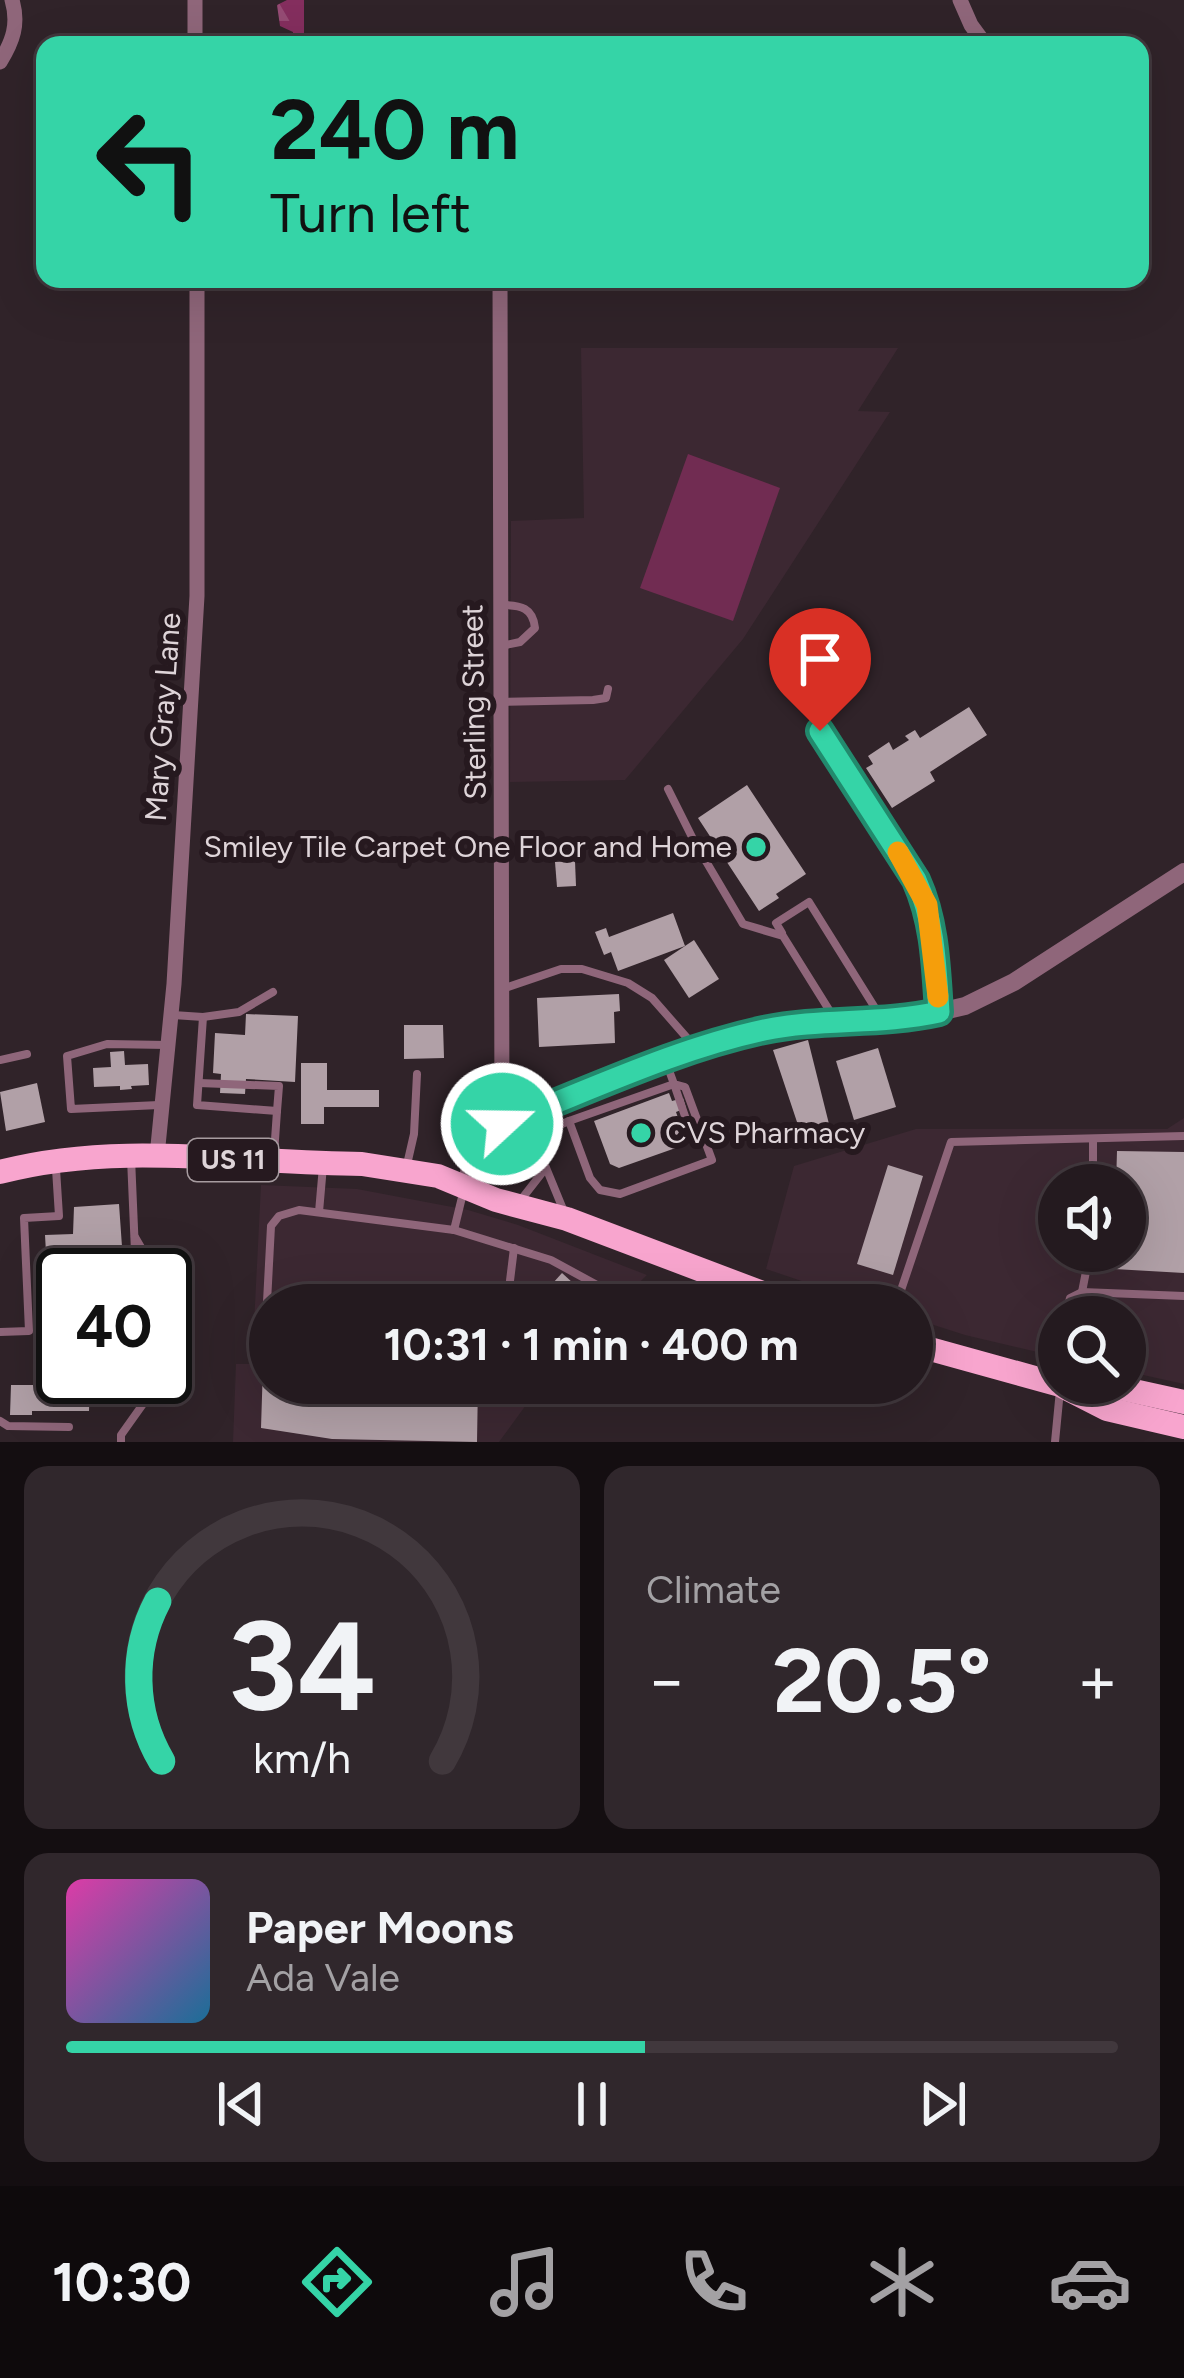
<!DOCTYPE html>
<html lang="en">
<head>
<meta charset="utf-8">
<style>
	:root { --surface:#241a1f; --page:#30272c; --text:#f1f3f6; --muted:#a3a1a4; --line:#41383d; --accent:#35d4a7 }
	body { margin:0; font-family:Figtree,sans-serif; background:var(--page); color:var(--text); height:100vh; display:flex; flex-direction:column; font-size:45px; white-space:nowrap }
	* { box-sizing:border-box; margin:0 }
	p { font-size:39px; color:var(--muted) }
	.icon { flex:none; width:66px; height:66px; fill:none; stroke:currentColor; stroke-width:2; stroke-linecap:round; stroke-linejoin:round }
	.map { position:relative; height:1442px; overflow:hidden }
	.side { display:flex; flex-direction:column; gap:24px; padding:24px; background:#140e11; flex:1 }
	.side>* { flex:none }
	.guide { position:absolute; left:36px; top:36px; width:1113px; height:252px; border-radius:24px; box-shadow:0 12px 48px #0002,0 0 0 3px var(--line); background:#35d4a7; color:#111; overflow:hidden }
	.buttons { position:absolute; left:1038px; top:1164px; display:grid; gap:24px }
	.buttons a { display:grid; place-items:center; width:108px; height:108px; border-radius:50%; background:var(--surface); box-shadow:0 12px 48px #0002,0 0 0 3px var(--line); font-size:60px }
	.speed { position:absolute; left:36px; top:1248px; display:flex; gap:24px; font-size:60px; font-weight:700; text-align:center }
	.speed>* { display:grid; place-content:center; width:156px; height:156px; border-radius:50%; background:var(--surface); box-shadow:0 12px 48px #0002,0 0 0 3px var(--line); line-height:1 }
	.speed .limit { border:6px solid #111; border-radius:18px; background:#fff; color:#111 }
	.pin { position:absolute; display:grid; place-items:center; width:102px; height:102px; color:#fff; margin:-123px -51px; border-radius:50% 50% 50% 0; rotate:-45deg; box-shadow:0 0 12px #0007 }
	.pin .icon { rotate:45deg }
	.me { position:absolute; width:132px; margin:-66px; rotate:69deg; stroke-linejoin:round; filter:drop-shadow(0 0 9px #0008) }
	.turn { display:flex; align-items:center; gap:42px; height:252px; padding:0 36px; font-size:54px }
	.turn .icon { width:156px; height:156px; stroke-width:2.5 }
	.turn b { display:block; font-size:84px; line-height:102px }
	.big { font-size:90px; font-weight:700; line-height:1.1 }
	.side .tile { flex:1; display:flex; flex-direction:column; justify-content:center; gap:18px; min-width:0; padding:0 42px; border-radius:24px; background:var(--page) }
	.side .dial { align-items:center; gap:0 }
	.dial svg { height:312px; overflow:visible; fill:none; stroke:var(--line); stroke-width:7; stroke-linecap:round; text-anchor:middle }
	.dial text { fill:var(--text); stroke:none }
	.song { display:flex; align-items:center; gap:36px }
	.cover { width:144px; height:144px; border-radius:18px; background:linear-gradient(135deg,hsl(320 70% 55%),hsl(200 70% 35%)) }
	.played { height:12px; border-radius:6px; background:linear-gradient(90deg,var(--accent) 55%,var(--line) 55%) }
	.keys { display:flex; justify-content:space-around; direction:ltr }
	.heat { display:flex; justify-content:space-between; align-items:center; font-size:66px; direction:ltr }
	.side .tiles { flex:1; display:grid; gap:24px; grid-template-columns:1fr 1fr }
	.tile:last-child { grid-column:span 2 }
	.trip { position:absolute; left:249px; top:1284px; width:684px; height:120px; border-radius:60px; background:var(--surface); box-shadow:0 12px 48px #0002,0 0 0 3px var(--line); font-weight:700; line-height:120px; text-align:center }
	.tab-bar { display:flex; height:192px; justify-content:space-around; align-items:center; background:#0e0a0c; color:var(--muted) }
	.tab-bar .icon { width:84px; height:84px }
	.tab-bar .on { color:var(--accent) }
	.tab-bar b { font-size:54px; color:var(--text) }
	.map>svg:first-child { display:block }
</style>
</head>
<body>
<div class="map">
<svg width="1184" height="1442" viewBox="0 0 1184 1442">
	<defs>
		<pattern id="forest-firs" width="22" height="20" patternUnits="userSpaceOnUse" patternTransform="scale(3)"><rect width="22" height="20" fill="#842e5e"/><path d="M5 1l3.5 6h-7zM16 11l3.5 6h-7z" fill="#954b74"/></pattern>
	</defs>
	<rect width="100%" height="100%" fill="#302329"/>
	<!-- built -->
	<g fill="#3c2832" fill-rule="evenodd">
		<path d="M581 348H898L858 411 890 412 743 639 625 780 510 782 511 521 584 518Z"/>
		<path d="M1184 1118V1384L1125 1371V1317H1059V1357L965 1335 912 1318V1305H873L766 1269 794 1166 916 1129H1167ZM1059 1185H1125V1251H1059Z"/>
		<path d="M261 1185 357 1189 468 1210 518 1225 647 1275 616 1305H270V1383H542L499 1442H233L236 1364H252Z"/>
	</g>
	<!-- forest -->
	<path fill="url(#forest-firs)" d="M287 0H304V34L309 41 307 45H293V32L280 26 277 5Z"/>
	<!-- garden -->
	<path fill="#712c52" d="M688 454 780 488 733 621 640 588Z"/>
	<!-- building -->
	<g fill="#b1a0a7">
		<path d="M969 707 987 735 930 772 935 781 892 808 866 768 873 764 868 756 889 742 893 750 909 740 905 736 915 730 920 738Z"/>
		<path d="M747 785 806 874 776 894 779 898 759 911 698 818Z"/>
		<path d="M575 861 576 886 557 887 555 862Z"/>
		<path d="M673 913 685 946 618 971 611 952 604 955 595 932 606 928 609 937Z"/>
		<path d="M694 940 719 979 689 998 664 960Z"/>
		<path d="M619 994 620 1011 614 1012 615 1043 539 1047 537 998Z"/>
		<path d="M246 1014 298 1016 295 1082 246 1079 245 1094 220 1093 221 1074 213 1073 215 1033 245 1035Z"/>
		<path d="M404 1025H443L444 1058 404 1059Z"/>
		<path d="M808 1040 831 1132 803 1140 773 1050Z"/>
		<path d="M878 1048 896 1107 854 1120 836 1061Z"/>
		<path d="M124 1051 125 1065 148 1064 149 1085 131 1086 132 1089 120 1090V1086L94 1087 93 1068 111 1067 110 1052Z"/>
		<path d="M301 1063H327V1090H379V1107H324V1124H301Z"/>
		<path d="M37 1083 45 1122 6 1131 0 1092Z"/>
		<path d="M669 1093 672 1101 683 1098 686 1108 676 1112 687 1144 619 1168 610 1164 594 1121Z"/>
		<path d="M1117 1151 1184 1152V1273L1114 1269V1251H1125V1185H1116Z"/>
		<path d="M888 1165 923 1176 893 1275 857 1264Z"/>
		<path d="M119 1204 124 1275H63V1335L38 1337 35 1289 48 1288 45 1235 73 1234 74 1207Z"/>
		<path d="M562 1273 597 1305H533Z"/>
		<path d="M264 1333 270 1334V1383H478L477 1442 332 1439 261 1428Z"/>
		<path d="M64 1377H90L89 1411H32V1415H10L11 1385H64Z"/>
		<path d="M755 1383H772L765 1403 750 1398Z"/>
	</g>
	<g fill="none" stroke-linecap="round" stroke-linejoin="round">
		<!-- service -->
		<g stroke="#8f667a" stroke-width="8">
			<path d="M501 646 520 642 535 628C533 608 521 605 502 605"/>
			<path d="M502 702 593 700 606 698 608 689"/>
			<path d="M820 731 916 880C934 922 936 966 939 1011"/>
			<path d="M668 789 694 841 743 924 783 936 836 1021"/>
			<path d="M782 933 776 923 809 902 882 1019"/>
			<path d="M502 989 561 969H582L628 983 652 998 695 1047"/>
			<path d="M173 1015 203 1017 197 1105 277 1111 274 1154"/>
			<path d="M203 1017 239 1012 273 992"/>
			<path d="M0 1060 27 1054"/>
			<path d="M666 1062 674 1084 569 1121 590 1178 600 1190 620 1194 712 1160 685 1087 674 1084"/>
			<path d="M199 1083 279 1086 277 1111"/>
			<path d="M674 1084 687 1122 699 1129"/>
			<path d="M159 1105 71 1109 67 1056 107 1044 167 1045"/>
			<path d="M131 1158 136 1275"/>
			<path d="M406 1169 414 1134 417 1074"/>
			<path d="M1093 1185V1139"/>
			<path d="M520 1201 545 1169"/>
			<path d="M319 1212 323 1166"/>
			<path d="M565 1214 533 1136 569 1121"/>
			<path d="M454 1230 551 1260 608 1291"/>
			<path d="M135 1237 157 1275"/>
			<path d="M507 1305 514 1248"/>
			<path d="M896 1305 951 1142 1184 1136"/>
			<path d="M1065 1317 1070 1298 1082 1292 1184 1296"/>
			<path d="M1085 1317 1088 1302 1082 1292 1090 1251"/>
			<path d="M270 1322 266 1321 271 1226 279 1216 299 1210 454 1230 464 1189"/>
			<path d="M0 1332 29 1331 24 1218 59 1216 56 1169"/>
			<path d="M1059 1380 1056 1362 1059 1346"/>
			<path d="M0 1421 8 1426 69 1427"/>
			<path d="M121 1442V1435L153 1390"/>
			<path d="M1055 1442 1060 1390"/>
		</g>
		<!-- minor -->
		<g stroke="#8f667a" stroke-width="15">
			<path d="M195 0V45"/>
			<path d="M960 0 971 25 985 44"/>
			<path d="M0 62C13 41 19 24 12 0"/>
			<path d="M500 279 502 1124"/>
			<path d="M157 1156 174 984 197 596V279"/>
		</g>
		<!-- tertiary -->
		<path stroke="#8f667a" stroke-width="18" d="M464 1188C473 1163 477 1137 502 1124L679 1056 748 1034 785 1027 913 1018 965 1006 1014 982 1184 872"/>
		<!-- primary -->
		<g stroke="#f8a5ce" stroke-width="24">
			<path d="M0 1172C117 1141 242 1163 362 1164L438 1176 496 1200 567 1219 794 1305"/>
			<path d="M912 1344 1060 1385 1107 1409 1184 1427"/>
			<path d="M1068 1385 1111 1386 1184 1402"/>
		</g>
	</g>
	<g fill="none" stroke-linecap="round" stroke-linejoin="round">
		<defs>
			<path id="route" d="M502 1124C586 1092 675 1049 764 1030 821 1018 881 1025 939 1012 936 967 935 922 916 880L820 731"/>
		</defs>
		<!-- route casing -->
		<use href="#route" stroke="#228a6d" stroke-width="30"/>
		<!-- route -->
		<use href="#route" stroke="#35d4a7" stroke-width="21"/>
		<!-- slow -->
		<path stroke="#f59e0b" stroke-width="21" d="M898 852 927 905 938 997"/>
	</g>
	<!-- markers -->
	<g fill="#35d4a7" stroke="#26191f" stroke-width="4.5">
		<circle cx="756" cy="847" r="12"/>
		<circle cx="641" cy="1133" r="12"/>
	</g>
	<g text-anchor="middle" stroke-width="12" stroke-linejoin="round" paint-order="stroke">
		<!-- shield labels -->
		<rect fill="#26191f" stroke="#a79ca0" stroke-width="3" x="188" y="1139" width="90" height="42" rx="9"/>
		<g font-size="27" font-weight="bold" fill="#ded4d8">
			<text x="233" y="1169">US 11</text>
		</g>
		<!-- street labels -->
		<g font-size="30" fill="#ded4d8" stroke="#26191f">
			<text transform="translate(474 702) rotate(-91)" y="10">Sterling Street</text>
			<text transform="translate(163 717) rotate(-86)" y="10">Mary Gray Lane</text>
		</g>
		<!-- poi labels -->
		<g font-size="30" fill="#ded4d8" stroke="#26191f" text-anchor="end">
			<text x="732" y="857">Smiley Tile Carpet One Floor and Home</text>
			<text x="665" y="1143" text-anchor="start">CVS Pharmacy</text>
		</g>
	</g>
</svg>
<div class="buttons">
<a><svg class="icon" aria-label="sound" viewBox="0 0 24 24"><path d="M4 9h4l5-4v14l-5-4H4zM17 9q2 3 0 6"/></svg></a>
<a><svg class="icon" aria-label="search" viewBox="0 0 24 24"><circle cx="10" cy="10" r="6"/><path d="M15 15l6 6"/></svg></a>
</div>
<div class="speed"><div class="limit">40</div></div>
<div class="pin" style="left:820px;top:731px;background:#d93025"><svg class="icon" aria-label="arrive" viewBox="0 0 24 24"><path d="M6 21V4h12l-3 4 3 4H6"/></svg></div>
<svg class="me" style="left:502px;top:1124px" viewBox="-20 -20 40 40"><circle r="17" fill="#35d4a7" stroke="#fff" stroke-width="3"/><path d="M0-11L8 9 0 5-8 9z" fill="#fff"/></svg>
<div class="trip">10:31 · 1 min · 400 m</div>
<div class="guide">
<div class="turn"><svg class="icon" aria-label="left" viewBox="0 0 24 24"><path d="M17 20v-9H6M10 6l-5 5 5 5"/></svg><div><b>240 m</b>Turn left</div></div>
</div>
</div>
<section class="side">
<div class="tiles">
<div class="tile dial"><svg viewBox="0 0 100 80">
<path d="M14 69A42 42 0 1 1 86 69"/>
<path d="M14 69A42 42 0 0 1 13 28" stroke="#35d4a7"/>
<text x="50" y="56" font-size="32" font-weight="700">34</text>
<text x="50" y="72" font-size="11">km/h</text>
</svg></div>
<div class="tile"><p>Climate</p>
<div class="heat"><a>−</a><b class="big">20.5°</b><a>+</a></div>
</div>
<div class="tile">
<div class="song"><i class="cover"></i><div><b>Paper Moons</b><p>Ada Vale</p></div></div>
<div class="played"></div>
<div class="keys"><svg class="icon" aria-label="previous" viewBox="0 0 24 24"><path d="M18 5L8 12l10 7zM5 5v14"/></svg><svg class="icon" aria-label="pause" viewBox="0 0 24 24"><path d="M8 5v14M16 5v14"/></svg><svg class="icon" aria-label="next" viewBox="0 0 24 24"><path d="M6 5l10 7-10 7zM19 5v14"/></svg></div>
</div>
</div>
</section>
<nav class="tab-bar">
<b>10:30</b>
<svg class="icon on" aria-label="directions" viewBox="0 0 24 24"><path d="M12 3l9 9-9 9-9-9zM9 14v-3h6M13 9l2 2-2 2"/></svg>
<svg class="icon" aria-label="music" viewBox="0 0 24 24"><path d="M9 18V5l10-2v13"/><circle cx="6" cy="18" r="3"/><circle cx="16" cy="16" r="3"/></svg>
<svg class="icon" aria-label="phone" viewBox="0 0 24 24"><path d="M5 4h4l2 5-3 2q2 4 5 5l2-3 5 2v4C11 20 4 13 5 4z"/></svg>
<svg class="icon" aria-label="climate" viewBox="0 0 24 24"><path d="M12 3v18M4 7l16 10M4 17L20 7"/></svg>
<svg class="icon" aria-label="car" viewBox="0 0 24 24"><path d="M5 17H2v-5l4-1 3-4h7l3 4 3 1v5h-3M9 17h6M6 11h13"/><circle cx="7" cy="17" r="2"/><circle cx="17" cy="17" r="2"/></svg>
</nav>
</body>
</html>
